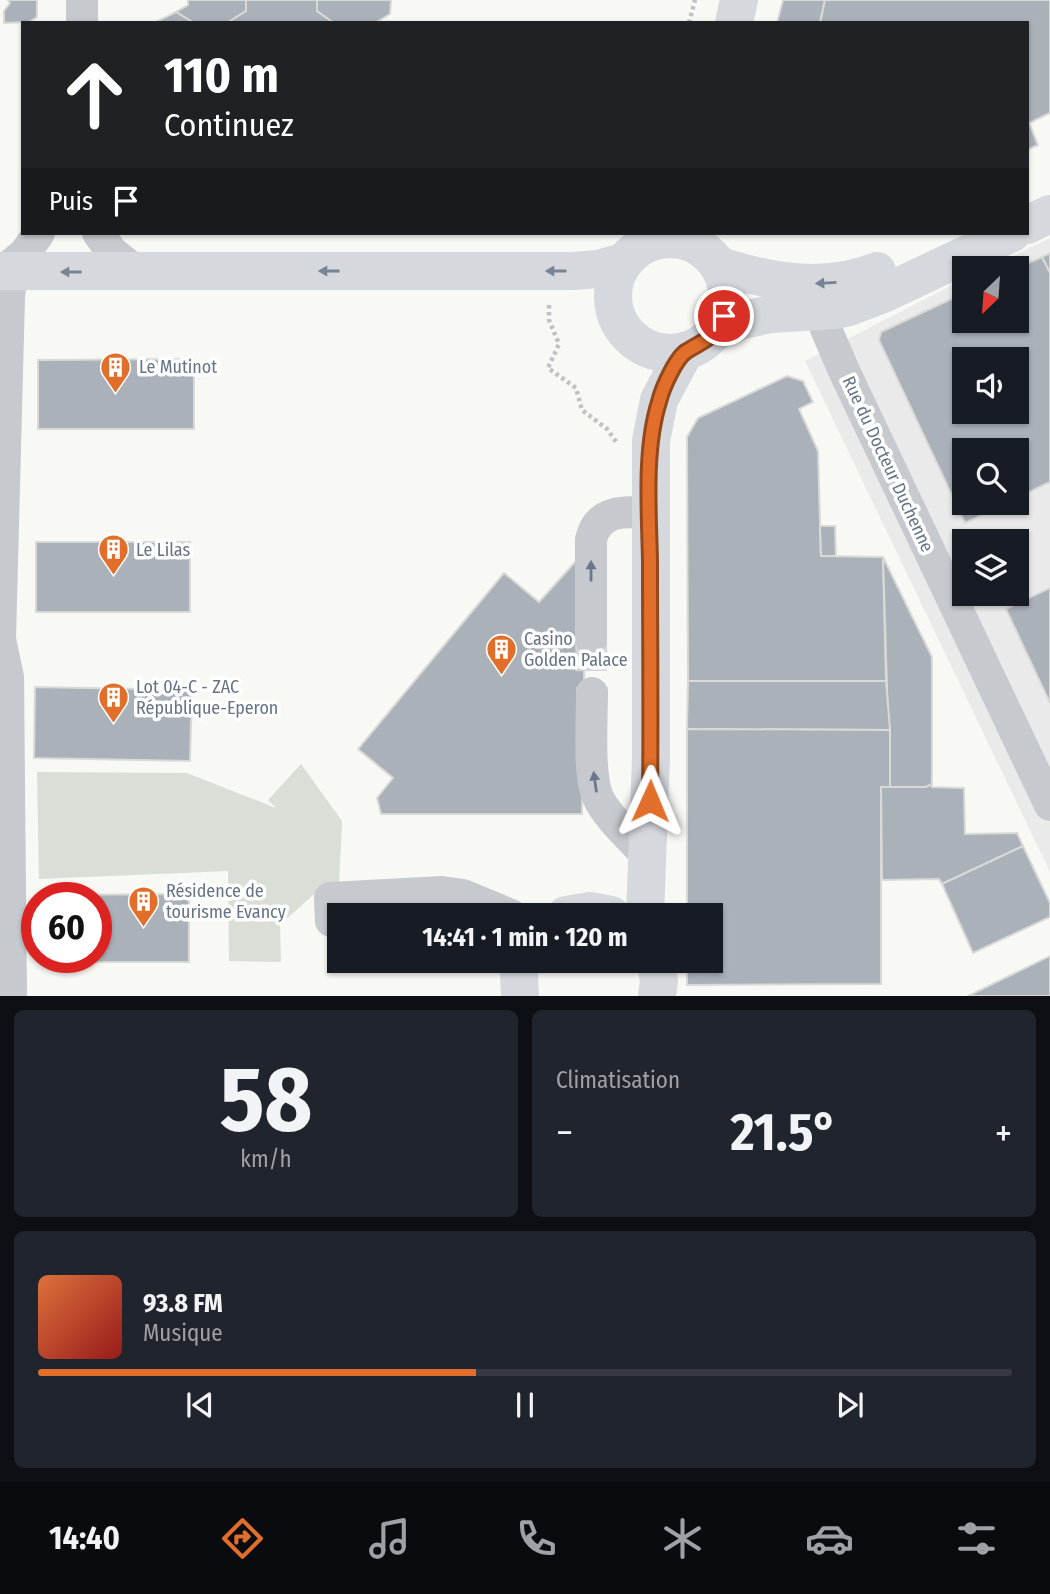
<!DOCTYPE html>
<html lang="fr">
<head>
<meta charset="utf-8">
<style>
	:root { --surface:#171b24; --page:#20242c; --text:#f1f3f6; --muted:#9ea1a6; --line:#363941; --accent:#e26e2b }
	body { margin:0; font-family:"Fira Sans Condensed",sans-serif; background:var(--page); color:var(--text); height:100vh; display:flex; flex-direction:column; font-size:26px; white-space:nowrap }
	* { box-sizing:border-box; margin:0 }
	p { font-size:23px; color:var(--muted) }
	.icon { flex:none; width:38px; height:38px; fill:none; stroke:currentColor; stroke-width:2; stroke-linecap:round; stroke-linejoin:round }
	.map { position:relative; height:996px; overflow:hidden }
	.side { display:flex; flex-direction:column; gap:14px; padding:14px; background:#0d0f14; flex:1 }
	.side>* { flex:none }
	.guide { position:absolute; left:21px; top:21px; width:1008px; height:214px; border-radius:0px; box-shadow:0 2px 5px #0004; background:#202124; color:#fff; overflow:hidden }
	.needle { width:46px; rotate:205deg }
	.controls { position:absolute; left:952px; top:256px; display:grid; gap:14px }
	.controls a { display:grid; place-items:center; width:77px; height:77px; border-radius:0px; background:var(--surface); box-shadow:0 2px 5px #0004; font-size:35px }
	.speed { position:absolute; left:21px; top:882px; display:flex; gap:14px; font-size:35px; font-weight:700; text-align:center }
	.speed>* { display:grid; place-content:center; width:91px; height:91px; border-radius:50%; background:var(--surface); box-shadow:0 2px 5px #0004; line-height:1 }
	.speed .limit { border:10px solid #d22; background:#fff; color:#111 }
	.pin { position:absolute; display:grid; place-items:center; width:60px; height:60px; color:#fff; margin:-30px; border:4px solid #fff; border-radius:50%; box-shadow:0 2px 7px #0007 }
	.me { position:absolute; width:77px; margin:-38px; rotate:1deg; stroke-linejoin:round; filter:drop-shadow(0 0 5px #0008) }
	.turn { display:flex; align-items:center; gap:24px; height:147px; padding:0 28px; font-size:32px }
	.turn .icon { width:91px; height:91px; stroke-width:2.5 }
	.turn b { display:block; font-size:49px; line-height:60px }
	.then { display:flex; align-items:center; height:66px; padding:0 28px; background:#0003; gap:14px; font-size:26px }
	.big { font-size:52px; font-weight:700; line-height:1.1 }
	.side .card { flex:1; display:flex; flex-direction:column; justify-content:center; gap:10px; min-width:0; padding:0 24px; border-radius:10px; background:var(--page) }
	.side .dial { align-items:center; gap:0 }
	.dial b { font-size:91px; line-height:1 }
	.song { display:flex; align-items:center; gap:21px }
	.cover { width:84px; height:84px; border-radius:10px; background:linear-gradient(135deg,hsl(20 70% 55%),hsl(0 70% 35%)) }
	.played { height:7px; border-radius:4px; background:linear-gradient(90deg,var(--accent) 45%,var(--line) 45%) }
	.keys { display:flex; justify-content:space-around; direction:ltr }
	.heat { display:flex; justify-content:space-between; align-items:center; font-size:38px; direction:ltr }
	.side .tiles { flex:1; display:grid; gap:14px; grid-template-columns:1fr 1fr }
	.card:last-child { grid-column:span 2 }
	.trip { position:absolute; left:327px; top:903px; width:396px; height:70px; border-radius:0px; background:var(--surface); box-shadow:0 2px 5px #0004; font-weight:700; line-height:70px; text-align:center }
	.dock { display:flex; height:112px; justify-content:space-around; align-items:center; background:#090b0e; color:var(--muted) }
	.dock .icon { width:49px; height:49px }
	.dock .current { color:var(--accent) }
	.dock b { font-size:32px; color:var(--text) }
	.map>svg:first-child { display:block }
</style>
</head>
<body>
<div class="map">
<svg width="1050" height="996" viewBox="0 0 1050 996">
	<rect width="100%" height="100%" fill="#f8f8f5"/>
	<!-- built -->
	<path fill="#e9eae9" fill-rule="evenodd" d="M1050 238V872L805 361 964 279V320H1017V268H988ZM964 359H1017V411H964ZM964 450H1017V502H964ZM964 541H1017V593H964Z"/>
	<!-- green -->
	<path fill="#d9dfd6" d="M301 764 342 821 339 885 313 895 280 925 281 962 229 961 228 871 39 879 37 772 187 773 276 808 268 800Z"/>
	<!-- building -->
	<g fill="#aab1b8" stroke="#d9dad8" stroke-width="2" fill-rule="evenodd">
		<path d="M8 0H37V17L29 22 4 23V11L10 3Z"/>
		<path d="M188 0H246V11L227 23H194L176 12 188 5Z"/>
		<path d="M246 0H317V11L334 23H227L246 11Z"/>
		<path d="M317 0H391L390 14 375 23H334L317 11Z"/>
		<path d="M783 0H825L820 23H777Z"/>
		<path d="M825 0H1050V113L1029 123 1038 145 1027 150V23H820Z"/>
		<path d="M176 12 194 23H154Z"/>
		<path d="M1050 253V273L1042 257Z"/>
		<path d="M1042 257 1050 273V482L1017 498V450H964V502H1009L965 523 879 340 881 332 964 293V320H1017V268ZM964 359H1017V411H964Z"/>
		<path d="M194 359V429H38V360Z"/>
		<path d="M787 376 803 381 813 402 799 409 818 451 821 556 883 557 886 681H688L687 437 698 418Z"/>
		<path d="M820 526H835L836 556H821Z"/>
		<rect x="36" y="542" width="154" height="70"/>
		<path d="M586 550 582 814H381L377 798 393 778 358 749 504 573 539 602Z"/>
		<path d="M883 557 932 657V784L926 787H890Z"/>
		<path d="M1050 588V703L1006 609Z"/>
		<path d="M688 681H886L890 730 687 729Z"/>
		<path d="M35 687 192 690 190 761 34 758Z"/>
		<path d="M687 729 890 730V787H881V984L687 985V961H710V915H687Z"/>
		<path d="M932 784V787L964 788 965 834 1017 833 1023 846 942 884 939 879 882 880 881 787H926Z"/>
		<path d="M1023 846 1050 903V917L973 953 942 884Z"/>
		<path d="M189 894V962H39V957H96V898H38V895Z"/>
		<path d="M1050 956V996H968Z"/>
	</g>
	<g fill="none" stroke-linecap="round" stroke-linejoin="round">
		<!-- minor-tunnel -->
		<path stroke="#d4d7d9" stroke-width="32" stroke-dasharray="32 16" stroke-linecap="butt" d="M591 639 592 693"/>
		<!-- path -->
		<g stroke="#c0c1c4" stroke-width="4.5" stroke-dasharray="3.5 3.5" stroke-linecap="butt">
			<path d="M689 23 695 0"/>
			<path d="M549 305V320L559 344 548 368 576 388 582 410 607 429 617 443"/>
		</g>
		<!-- minor -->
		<g stroke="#c6c9cd" stroke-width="32">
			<path d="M82 0V23"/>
			<path d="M98 233 112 252 137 272"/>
			<path d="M4 271 25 253 39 233"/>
			<path d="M822 311 826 329 845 373 1050 805"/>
			<path d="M591 639V540C597 510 626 510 650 514"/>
			<path d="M592 693C592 720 588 775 598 797 605 815 634 841 647 856"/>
			<path d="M340 921H331L330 898 442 892 463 895 511 915"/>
			<path d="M11 996 8 677 0 639 9 297 12 271"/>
		</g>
		<!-- major -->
		<g stroke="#d5d8dd" stroke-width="38">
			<path d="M734 23 739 0"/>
			<path d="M1027 225 1050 214"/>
			<circle cx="670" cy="296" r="57"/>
			<path d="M719 266C771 282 825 292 877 271"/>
			<path d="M0 271H573L598 269 623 262"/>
			<path d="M716 331 743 320 771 314 834 310 849 307 883 294 1012 233"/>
			<path d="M566 915 590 911 611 915"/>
			<path d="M645 915 651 758V441L659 400 685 351"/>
			<path d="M656 961 659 981 657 996"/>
			<path d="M520 996 519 972 522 961"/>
		</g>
	</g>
	<!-- one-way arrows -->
	<defs><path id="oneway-solid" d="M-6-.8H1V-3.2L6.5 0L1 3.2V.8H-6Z" transform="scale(1.75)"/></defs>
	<g fill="#788393">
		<use href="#oneway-solid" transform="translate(329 271) rotate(180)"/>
		<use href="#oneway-solid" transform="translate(556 271) rotate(-180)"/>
		<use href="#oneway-solid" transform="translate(71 272) rotate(-180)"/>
		<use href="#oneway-solid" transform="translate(826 283) rotate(177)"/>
	</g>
	<g fill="#6c788a">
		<use href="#oneway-solid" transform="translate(591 571) rotate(-90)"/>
		<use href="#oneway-solid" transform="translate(595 782) rotate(-98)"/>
	</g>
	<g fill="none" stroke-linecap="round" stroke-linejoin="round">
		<defs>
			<path id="route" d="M650 801C651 721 650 641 650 561 649 511 644 449 659 402 662 389 676 357 687 351 706 339 714 339 724 316"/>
		</defs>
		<!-- route casing -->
		<use href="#route" stroke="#93481c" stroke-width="18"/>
		<!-- route -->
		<use href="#route" stroke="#e26e2b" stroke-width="12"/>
	</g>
	<!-- icons -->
	<defs>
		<symbol id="building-pin" viewBox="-11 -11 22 30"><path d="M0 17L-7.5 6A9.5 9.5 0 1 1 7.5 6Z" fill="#e26e2b" stroke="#fff"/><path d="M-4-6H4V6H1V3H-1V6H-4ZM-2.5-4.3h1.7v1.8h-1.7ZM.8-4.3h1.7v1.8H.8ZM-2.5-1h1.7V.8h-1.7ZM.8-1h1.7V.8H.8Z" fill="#fff"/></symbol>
	</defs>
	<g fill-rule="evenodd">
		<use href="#building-pin" x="98" y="350" width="35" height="47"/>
		<use href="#building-pin" x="96" y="532" width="35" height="47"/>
		<use href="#building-pin" x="484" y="632" width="35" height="47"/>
		<use href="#building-pin" x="96" y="680" width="35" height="47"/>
		<use href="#building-pin" x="126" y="884" width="35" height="47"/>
	</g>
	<g text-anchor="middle" stroke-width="7" stroke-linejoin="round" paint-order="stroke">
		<!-- poi labels -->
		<g font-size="18" fill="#677486" stroke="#fff" text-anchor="start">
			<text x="139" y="373">Le Mutinot</text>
			<text x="136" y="556">Le Lilas</text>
			<text x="524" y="645">Casino<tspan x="524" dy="21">Golden Palace</tspan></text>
			<text x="136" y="693">Lot 04-C - ZAC<tspan x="136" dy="21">République-Eperon</tspan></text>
			<text x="166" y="897">Résidence de<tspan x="166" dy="21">tourisme Evancy</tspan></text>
		</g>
		<!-- street labels -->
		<g font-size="18" fill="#677486" stroke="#fff">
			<text transform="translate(888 464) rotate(65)" y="6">Rue du Docteur Duchenne</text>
		</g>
	</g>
</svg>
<div class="controls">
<a><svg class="needle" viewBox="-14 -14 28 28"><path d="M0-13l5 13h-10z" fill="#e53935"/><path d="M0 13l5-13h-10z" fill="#9ea1a6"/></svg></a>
<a><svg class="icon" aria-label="sound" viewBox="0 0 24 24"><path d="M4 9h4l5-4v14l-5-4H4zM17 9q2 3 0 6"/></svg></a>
<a><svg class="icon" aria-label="search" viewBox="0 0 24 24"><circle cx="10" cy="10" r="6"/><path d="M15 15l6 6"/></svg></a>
<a><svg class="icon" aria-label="layers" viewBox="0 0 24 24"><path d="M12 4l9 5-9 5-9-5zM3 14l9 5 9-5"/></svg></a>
</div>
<div class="speed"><div class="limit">60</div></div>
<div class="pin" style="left:724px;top:316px;background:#d93025"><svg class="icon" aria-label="arrive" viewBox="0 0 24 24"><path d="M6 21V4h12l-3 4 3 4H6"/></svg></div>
<svg class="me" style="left:650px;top:801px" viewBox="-20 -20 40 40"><path d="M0-17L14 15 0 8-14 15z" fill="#e26e2b" stroke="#fff" stroke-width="4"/></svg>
<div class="trip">14:41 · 1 min · 120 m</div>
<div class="guide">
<div class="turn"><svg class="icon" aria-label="ahead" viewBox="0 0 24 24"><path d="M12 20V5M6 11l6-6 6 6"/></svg><div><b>110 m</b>Continuez</div></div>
<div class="then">Puis<svg class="icon" aria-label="arrive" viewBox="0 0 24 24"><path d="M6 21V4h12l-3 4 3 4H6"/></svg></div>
</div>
</div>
<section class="side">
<div class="tiles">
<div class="card dial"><b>58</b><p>km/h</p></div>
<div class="card"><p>Climatisation</p>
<div class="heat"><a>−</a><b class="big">21.5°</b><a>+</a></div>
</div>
<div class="card">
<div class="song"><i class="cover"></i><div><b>93.8 FM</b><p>Musique</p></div></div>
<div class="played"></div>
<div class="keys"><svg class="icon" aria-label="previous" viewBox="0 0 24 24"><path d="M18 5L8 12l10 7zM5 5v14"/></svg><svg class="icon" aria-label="pause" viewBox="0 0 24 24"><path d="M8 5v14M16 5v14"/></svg><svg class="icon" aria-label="next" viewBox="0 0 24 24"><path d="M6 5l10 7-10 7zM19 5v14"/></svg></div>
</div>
</div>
</section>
<nav class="dock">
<b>14:40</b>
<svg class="icon current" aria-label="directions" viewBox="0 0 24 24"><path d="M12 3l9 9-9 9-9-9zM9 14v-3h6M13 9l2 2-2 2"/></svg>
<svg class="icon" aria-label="music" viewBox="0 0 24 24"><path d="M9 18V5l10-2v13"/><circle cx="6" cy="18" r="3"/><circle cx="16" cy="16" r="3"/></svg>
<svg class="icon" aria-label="phone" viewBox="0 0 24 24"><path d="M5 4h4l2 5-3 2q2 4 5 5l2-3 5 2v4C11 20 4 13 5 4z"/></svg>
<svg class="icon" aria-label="climate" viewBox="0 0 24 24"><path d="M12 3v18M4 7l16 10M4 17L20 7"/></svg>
<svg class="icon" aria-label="car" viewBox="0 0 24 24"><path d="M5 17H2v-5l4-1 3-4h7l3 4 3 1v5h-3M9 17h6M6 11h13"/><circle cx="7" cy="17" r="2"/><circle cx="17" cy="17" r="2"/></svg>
<svg class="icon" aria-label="filters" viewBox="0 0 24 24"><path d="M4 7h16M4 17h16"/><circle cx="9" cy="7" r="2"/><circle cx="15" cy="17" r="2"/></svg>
</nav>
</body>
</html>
